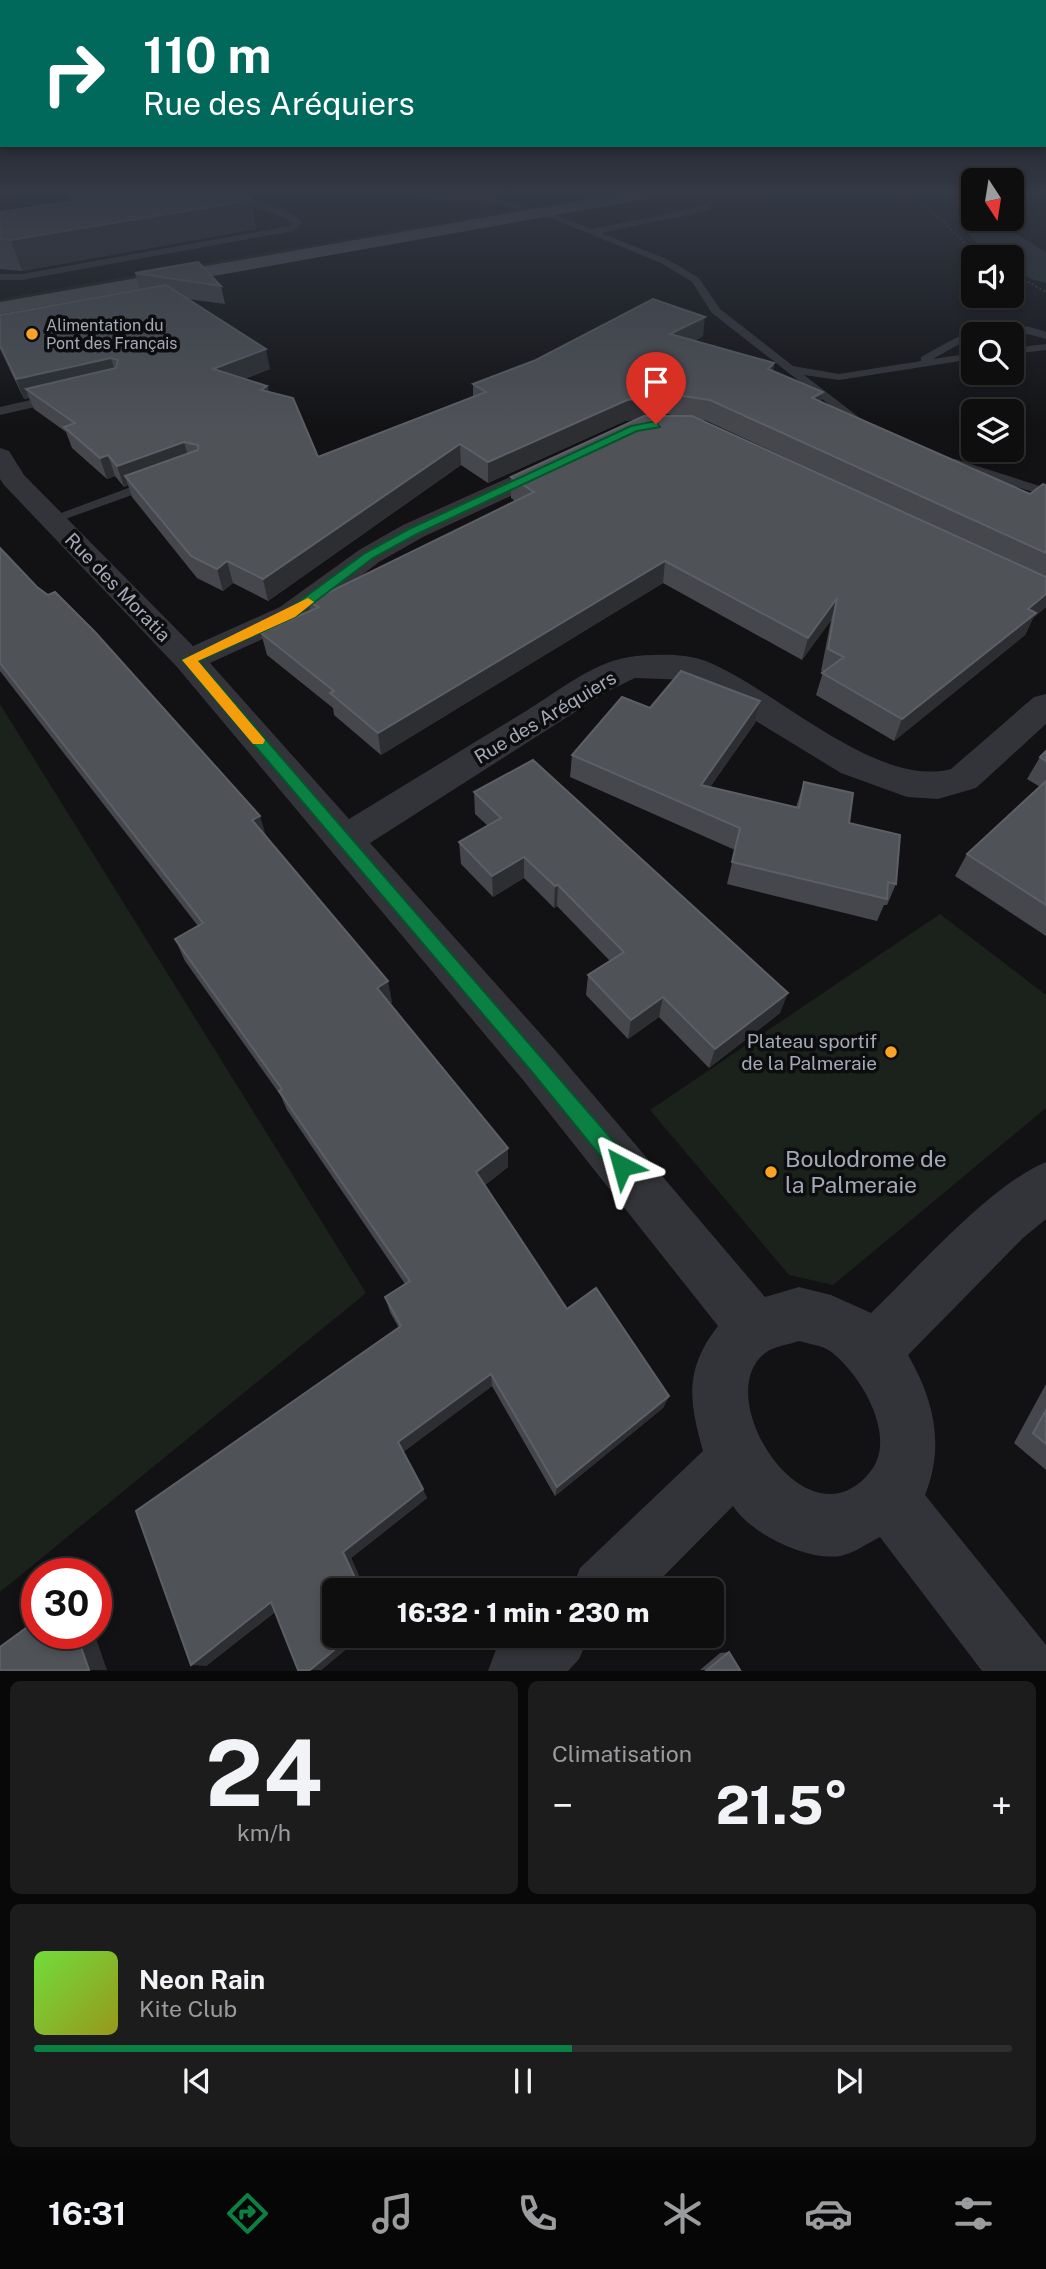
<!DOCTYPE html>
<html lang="fr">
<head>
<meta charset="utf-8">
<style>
	:root { --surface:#0e0e0f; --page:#1c1c1d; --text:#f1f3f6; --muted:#9b9c9e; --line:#2e2e2f; --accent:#0b8043 }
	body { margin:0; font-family:"Public Sans",sans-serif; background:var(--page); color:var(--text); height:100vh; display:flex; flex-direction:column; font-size:26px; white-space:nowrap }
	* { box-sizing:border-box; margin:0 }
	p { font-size:23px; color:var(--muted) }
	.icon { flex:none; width:38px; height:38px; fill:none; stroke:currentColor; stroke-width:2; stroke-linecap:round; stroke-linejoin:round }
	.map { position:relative; height:1671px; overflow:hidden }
	.sheet { display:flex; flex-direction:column; gap:10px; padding:10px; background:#080808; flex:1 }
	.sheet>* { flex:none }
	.hud { position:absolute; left:0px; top:0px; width:1046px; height:147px; box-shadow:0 4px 10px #0003,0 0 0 2px var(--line); background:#00695c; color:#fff; overflow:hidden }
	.needle { width:46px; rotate:168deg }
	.buttons { position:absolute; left:961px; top:168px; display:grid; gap:14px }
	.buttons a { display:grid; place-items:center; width:63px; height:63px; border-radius:10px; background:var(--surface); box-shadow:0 4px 10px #0003,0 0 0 2px var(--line); font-size:35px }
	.speed { position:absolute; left:21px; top:1558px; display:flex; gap:14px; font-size:35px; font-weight:700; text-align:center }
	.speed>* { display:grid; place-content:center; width:91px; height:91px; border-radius:50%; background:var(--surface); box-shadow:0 4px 10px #0003,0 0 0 2px var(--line); line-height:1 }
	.speed .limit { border:10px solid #d22; background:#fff; color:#111 }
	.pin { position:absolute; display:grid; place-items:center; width:60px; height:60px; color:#fff; margin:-72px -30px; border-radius:50% 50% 50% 0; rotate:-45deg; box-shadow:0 0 7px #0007 }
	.pin .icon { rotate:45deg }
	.me { position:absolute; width:77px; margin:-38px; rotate:321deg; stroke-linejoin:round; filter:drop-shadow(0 0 5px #0008) }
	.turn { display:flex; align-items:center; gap:24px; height:147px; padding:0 28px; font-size:32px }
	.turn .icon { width:91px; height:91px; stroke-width:2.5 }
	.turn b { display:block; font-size:49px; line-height:60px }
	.big { font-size:52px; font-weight:800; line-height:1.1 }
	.sheet .tile { flex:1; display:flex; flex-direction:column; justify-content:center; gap:10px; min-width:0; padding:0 24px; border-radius:10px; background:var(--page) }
	.sheet .dial { align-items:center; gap:0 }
	.dial b { font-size:91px; line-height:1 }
	.song { display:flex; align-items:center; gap:21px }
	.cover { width:84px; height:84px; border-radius:10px; background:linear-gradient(135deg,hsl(100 70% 55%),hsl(60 70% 35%)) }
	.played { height:7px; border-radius:4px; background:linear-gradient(90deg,var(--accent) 55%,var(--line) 55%) }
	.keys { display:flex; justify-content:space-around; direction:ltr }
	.heat { display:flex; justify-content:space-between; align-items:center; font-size:38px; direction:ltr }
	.sheet .tiles { flex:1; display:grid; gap:10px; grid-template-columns:1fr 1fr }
	.tile:last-child { grid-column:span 2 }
	.trip { position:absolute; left:322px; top:1578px; width:402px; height:70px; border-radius:10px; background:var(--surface); box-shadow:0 4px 10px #0003,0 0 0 2px var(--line); font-weight:800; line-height:70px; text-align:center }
	.menu { display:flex; height:112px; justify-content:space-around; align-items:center; background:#060606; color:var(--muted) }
	.menu .icon { width:49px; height:49px }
	.menu .selected { color:var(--accent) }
	.menu b { font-size:32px; color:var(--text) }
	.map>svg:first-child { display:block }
</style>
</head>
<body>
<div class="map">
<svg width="1046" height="1671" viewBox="0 0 1046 1671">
	<rect width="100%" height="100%" fill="#121214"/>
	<!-- green -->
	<g fill="#1a221b">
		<path d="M602 194H618L0 305V299Z"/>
		<path d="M0 704 366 1293 0 1592Z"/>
		<path d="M940 914 1046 995V1108L833 1285 789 1275 650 1110Z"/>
	</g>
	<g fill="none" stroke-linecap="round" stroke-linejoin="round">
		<!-- river -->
		<path fill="#283238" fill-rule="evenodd" d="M973 208V219H998L1008 229 1046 252V283L1031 279 1012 267V257C986 257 972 239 957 219L963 211Z"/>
		<!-- path -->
		<g stroke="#393c40" stroke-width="2" stroke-dasharray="2 2.5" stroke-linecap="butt">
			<path d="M889 194 929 208 966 244 987 257"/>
			<path d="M1012 273 1046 292"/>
		</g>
		<!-- lane -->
		<g fill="#333439" fill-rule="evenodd">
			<path d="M202 194C232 193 279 203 303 222L293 231 22 280H0V274H22L290 226 293 223 268 211Z"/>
			<path d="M360 194 486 196 524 206 520 209 486 202Z"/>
			<path d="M708 205 711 210 601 233 667 259 699 278 720 309 793 366 839 374 921 361V357C967 332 993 313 1046 332V339C989 323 983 331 933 359L973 353V359L839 380 804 375 873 428 863 431 712 313 692 282 661 263 536 212 543 210 592 229Z"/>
			<path d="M1046 344V350L1012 354V348Z"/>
			<path d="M57 394 63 398 61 401 0 415V407Z"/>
			<path d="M945 459H955L1046 488V496L945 465Z"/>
			<path d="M155 478 162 482 160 485 57 522 45 519Z"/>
		</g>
		<!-- street -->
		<g fill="#333439" fill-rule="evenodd">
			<path d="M0 448 9 451 24 475 193 646 280 607 359 550 403 525 548 460H566L570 465 566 470 423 537 379 562 302 621 210 663 349 819C408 783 467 747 526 711 557 692 592 663 629 657 653 654 686 653 708 662 775 689 877 789 951 769L1034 697 1046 694V724L976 788 938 799 907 797 841 773 689 680 635 678 608 691 370 843 555 1050 765 1297 799 1287 831 1295 871 1313C917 1269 990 1185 1046 1162V1219L1023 1238 908 1355C934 1400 945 1446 925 1495L1046 1645V1671H982L880 1537C868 1543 853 1554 840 1556 807 1561 751 1534 733 1506L649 1591H571L580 1568 703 1451C689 1401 684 1370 718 1326L523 1080 177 667 4 485 0 479ZM799 1341C809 1344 821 1345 830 1351 860 1373 899 1437 870 1472 806 1552 705 1391 768 1351 777 1346 790 1344 799 1341Z"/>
			<path d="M509 1636H589L579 1659 568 1671H488L497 1647Z"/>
		</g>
		<!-- primary -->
		<path fill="#4f5258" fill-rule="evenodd" d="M619 194H654L646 199 0 314V302Z"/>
	</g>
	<!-- wall -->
	<g fill="#45474c" fill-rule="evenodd">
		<path d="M69 194H244L251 200 256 229 22 271 0 269V212L71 201Z"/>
		<path d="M135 273 221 286 225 304 188 299 270 369 244 379 267 386 269 392 318 457 473 396V384L703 336 694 341 774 363 773 371 823 392 821 402 1030 494 1046 485V607L1033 618 1025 635 894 741 816 695 823 672 821 671 831 620 802 660 663 583 381 755 334 715 333 708 267 655 261 633 310 610 309 602 515 501 511 498V477L638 419 625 421 488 483 461 465 268 601 233 583 223 591 197 578 132 497 128 485 124 487 115 476 107 479 72 448 66 432 34 409 29 398 24 399 0 349V315L140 290ZM666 414 677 416H655ZM700 419 707 421 862 493Z"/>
		<path d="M0 548 266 837 392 1002 390 1004 508 1148V1167L485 1185 567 1309 669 1396 663 1408 555 1496 492 1386 403 1452 427 1498 351 1558 366 1591H334V1636H362L321 1670H298L275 1612 206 1666 399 1328 390 1312 385 1297 405 1284 287 1110 281 1096 185 961 175 939 198 926 0 671Z"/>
		<path d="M760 701 755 723 710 787 796 807 804 782 849 823 896 884 887 905H884L877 921 727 884 735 850 570 777 572 755 650 708Z"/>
		<path d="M1046 751V936L955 876 967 854 1040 787 1027 779 1040 757Z"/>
		<path d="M474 792 780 1013 709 1068 659 1017 628 1039 586 995 588 975 610 961 557 906 554 908 524 878 493 897 461 864 459 842 488 826 475 814Z"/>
		<path d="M1046 1384V1470L1014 1443Z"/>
		<path d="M729 1652 740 1670H700L720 1653Z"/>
	</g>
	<!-- shaded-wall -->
	<g fill="#2c2e31">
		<path d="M251 200 256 229 22 271 11 240Z"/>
		<path d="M705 317 703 336 668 353 670 334Z"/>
		<path d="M266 349 270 369 217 389 213 369Z"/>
		<path d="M111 358 117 377 26 389 29 398 24 399 16 379Z"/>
		<path d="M774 363 771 383 768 369Z"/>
		<path d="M267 386 271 406 261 390Z"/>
		<path d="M823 392 818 412 812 398Z"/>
		<path d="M669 394 666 414 625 421 488 483V462L627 400Z"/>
		<path d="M184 442 190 463 125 476 128 485 124 487 117 466Z"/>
		<path d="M460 444 461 465 268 601 263 579Z"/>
		<path d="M108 455 115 476 107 479 100 458Z"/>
		<path d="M227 561 233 583 223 591 217 569Z"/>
		<path d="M665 561 663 583 381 755 378 733Z"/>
		<path d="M1046 594V607L1033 618 1025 635 894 741 902 719Z"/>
		<path d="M837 598 831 620 802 660 808 638Z"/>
		<path d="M760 701 755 723 696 807 701 785Z"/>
		<path d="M260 816 267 839 252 820Z"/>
		<path d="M524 857V878L493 897 492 876Z"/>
		<path d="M558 885 557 906 554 908 555 886Z"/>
		<path d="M388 981 392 1002 381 1009 377 988Z"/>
		<path d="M788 993 780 1013 709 1068 715 1049Z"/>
		<path d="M663 997 659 1017 628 1039 631 1020Z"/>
		<path d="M508 1148V1167L478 1190 476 1172Z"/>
		<path d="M491 1374 492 1386 403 1452 398 1442Z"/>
		<path d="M669 1396 663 1408 555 1496 557 1487Z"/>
		<path d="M423 1489 427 1498 351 1558 366 1591H361L343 1552Z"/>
		<path d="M271 1602 282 1606 206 1666 191 1665Z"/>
		<path d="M76 1633H94L107 1670H89Z"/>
		<path d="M351 1636H362L321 1670H310Z"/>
	</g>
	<!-- building -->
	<g fill="#4f5257" stroke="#5c6066" stroke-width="2">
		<path d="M70 194H244L251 200 11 240 0 239V212L75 201Z"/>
		<path d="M198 262 221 286 135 273Z"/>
		<path d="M166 285 266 349 213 369 267 386 261 390 293 398 318 457 486 392 473 384 536 360 653 299 705 317 670 334 774 363 768 369 823 392 812 398 1030 494 1043 484 1046 485V553L710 400 669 394 627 400 488 462 460 444 263 579 227 561 217 569 191 556 125 476 198 450V445L184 442 117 466 108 455 100 458 64 427 75 423 26 389 116 368 118 360 111 358 16 379 0 345V315Z"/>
		<path d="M644 416H692L1046 577V594L1028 609 1036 613 902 719 822 673 844 657 828 649 837 598 808 638 665 561 378 733 330 693 334 691 261 633 319 607 309 602 534 492 511 477Z"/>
		<path d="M0 548 37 587 48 595 55 592 95 632 260 816 252 820 388 981 377 988 508 1148 476 1172 567 1309 596 1288 669 1396 557 1487 491 1374 398 1442 423 1489 343 1552 361 1591H334V1636H351L310 1670H298L271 1602 191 1665 136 1511 401 1326 385 1297 410 1281 279 1091 282 1089 175 939 203 923 0 663Z"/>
		<path d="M681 671 760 701 701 785 799 808 804 782 853 793 849 823 900 835 896 884 888 882 887 899 732 862 740 828 572 755 622 697 650 708Z"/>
		<path d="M1046 751V761L1040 757Z"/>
		<path d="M533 760 788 993 715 1049 663 997 631 1020 588 975 624 952 558 885 555 886 524 857 492 876 459 842 501 818 474 792Z"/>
		<path d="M1046 781V905L967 854Z"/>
		<path d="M1046 1410V1444L1033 1433Z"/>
		<path d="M37 1620V1633H76L89 1670H0V1647Z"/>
		<path d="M729 1652 740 1670H707Z"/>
	</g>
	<!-- sky -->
	<linearGradient id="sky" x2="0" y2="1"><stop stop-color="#0a0a0b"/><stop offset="0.45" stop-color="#333945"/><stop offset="1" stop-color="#333945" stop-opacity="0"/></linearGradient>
	<rect width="1046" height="428" fill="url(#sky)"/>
	<!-- route -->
	<path fill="#0b8043" stroke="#07532c" stroke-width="2" d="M656 421 660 427 637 431 417 534 373 558 295 617 198 661 629 1159 632 1166 629 1173 622 1176 614 1173 532 1072 182 660 286 611 365 553 409 529 631 426Z"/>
	<!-- slow -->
	<path fill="#f59e0b" d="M308 598 314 602 295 617 198 661 265 740 263 744H253L182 660Z"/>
	<!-- markers -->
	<g fill="#fba424" stroke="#0d0d0f" stroke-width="2.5">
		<circle cx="32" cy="334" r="7"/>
		<circle cx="891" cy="1052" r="7"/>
		<circle cx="771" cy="1172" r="7"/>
	</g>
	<g text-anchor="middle" stroke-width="7" stroke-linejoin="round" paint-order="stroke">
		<!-- far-poi labels -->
		<g font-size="16" fill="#a3aab5" stroke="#0d0d0f" text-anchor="start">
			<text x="46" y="331">Alimentation du<tspan x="46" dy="18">Pont des Français</tspan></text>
		</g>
		<!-- street labels -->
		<g font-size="19" fill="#a3aab5" stroke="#0d0d0f">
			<text transform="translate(118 587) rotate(46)" y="7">Rue des Moratia</text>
			<text transform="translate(545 717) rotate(-31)" y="7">Rue des Aréquiers</text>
		</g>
		<!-- poi labels -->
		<g font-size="19" fill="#a3aab5" stroke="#0d0d0f" text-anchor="end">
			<text x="877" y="1048">Plateau sportif<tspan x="877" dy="22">de la Palmeraie</tspan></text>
		</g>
		<!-- near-poi labels -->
		<g font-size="23" fill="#a3aab5" stroke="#0d0d0f" text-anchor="start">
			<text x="785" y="1167">Boulodrome de<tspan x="785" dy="26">la Palmeraie</tspan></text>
		</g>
	</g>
</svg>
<div class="buttons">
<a><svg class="needle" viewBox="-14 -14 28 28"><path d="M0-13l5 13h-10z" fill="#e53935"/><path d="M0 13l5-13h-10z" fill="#9b9c9e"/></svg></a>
<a><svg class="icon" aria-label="sound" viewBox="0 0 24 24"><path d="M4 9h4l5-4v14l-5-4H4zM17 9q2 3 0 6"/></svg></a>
<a><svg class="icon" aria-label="search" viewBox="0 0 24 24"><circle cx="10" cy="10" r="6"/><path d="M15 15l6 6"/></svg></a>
<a><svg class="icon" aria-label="layers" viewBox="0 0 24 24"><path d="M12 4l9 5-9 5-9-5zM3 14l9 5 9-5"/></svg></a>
</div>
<div class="speed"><div class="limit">30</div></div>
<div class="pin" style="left:656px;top:424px;background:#d93025"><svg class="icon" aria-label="arrive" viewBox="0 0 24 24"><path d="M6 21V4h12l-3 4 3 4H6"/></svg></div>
<svg class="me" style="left:622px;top:1166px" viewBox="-20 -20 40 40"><path d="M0-17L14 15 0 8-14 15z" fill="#0b8043" stroke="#fff" stroke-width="4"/></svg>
<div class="trip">16:32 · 1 min · 230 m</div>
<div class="hud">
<div class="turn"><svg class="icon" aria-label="right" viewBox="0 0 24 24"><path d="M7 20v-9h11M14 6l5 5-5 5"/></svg><div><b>110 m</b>Rue des Aréquiers</div></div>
</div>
</div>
<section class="sheet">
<div class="tiles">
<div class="tile dial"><b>24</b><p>km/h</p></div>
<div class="tile"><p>Climatisation</p>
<div class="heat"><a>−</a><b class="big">21.5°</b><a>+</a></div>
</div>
<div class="tile">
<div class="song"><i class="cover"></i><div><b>Neon Rain</b><p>Kite Club</p></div></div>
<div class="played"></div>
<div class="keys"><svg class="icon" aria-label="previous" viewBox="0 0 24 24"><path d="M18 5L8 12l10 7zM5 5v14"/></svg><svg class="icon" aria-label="pause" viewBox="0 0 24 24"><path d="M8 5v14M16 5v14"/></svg><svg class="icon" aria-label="next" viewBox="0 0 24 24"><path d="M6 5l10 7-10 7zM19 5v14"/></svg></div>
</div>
</div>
</section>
<nav class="menu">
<b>16:31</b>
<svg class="icon selected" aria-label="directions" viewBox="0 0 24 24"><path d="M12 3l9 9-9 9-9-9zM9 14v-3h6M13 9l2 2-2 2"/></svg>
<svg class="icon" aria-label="music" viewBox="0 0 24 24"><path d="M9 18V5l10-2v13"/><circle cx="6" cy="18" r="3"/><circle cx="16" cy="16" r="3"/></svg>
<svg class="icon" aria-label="phone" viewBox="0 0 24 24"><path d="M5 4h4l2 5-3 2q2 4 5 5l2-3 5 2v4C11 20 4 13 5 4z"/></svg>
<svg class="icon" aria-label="climate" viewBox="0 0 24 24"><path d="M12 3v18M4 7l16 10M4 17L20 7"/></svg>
<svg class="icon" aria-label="car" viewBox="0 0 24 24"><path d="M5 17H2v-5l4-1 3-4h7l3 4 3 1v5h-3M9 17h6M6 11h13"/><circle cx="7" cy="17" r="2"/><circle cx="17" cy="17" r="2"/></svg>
<svg class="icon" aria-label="filters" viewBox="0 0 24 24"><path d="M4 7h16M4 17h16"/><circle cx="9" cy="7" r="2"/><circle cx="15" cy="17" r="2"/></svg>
</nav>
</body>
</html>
